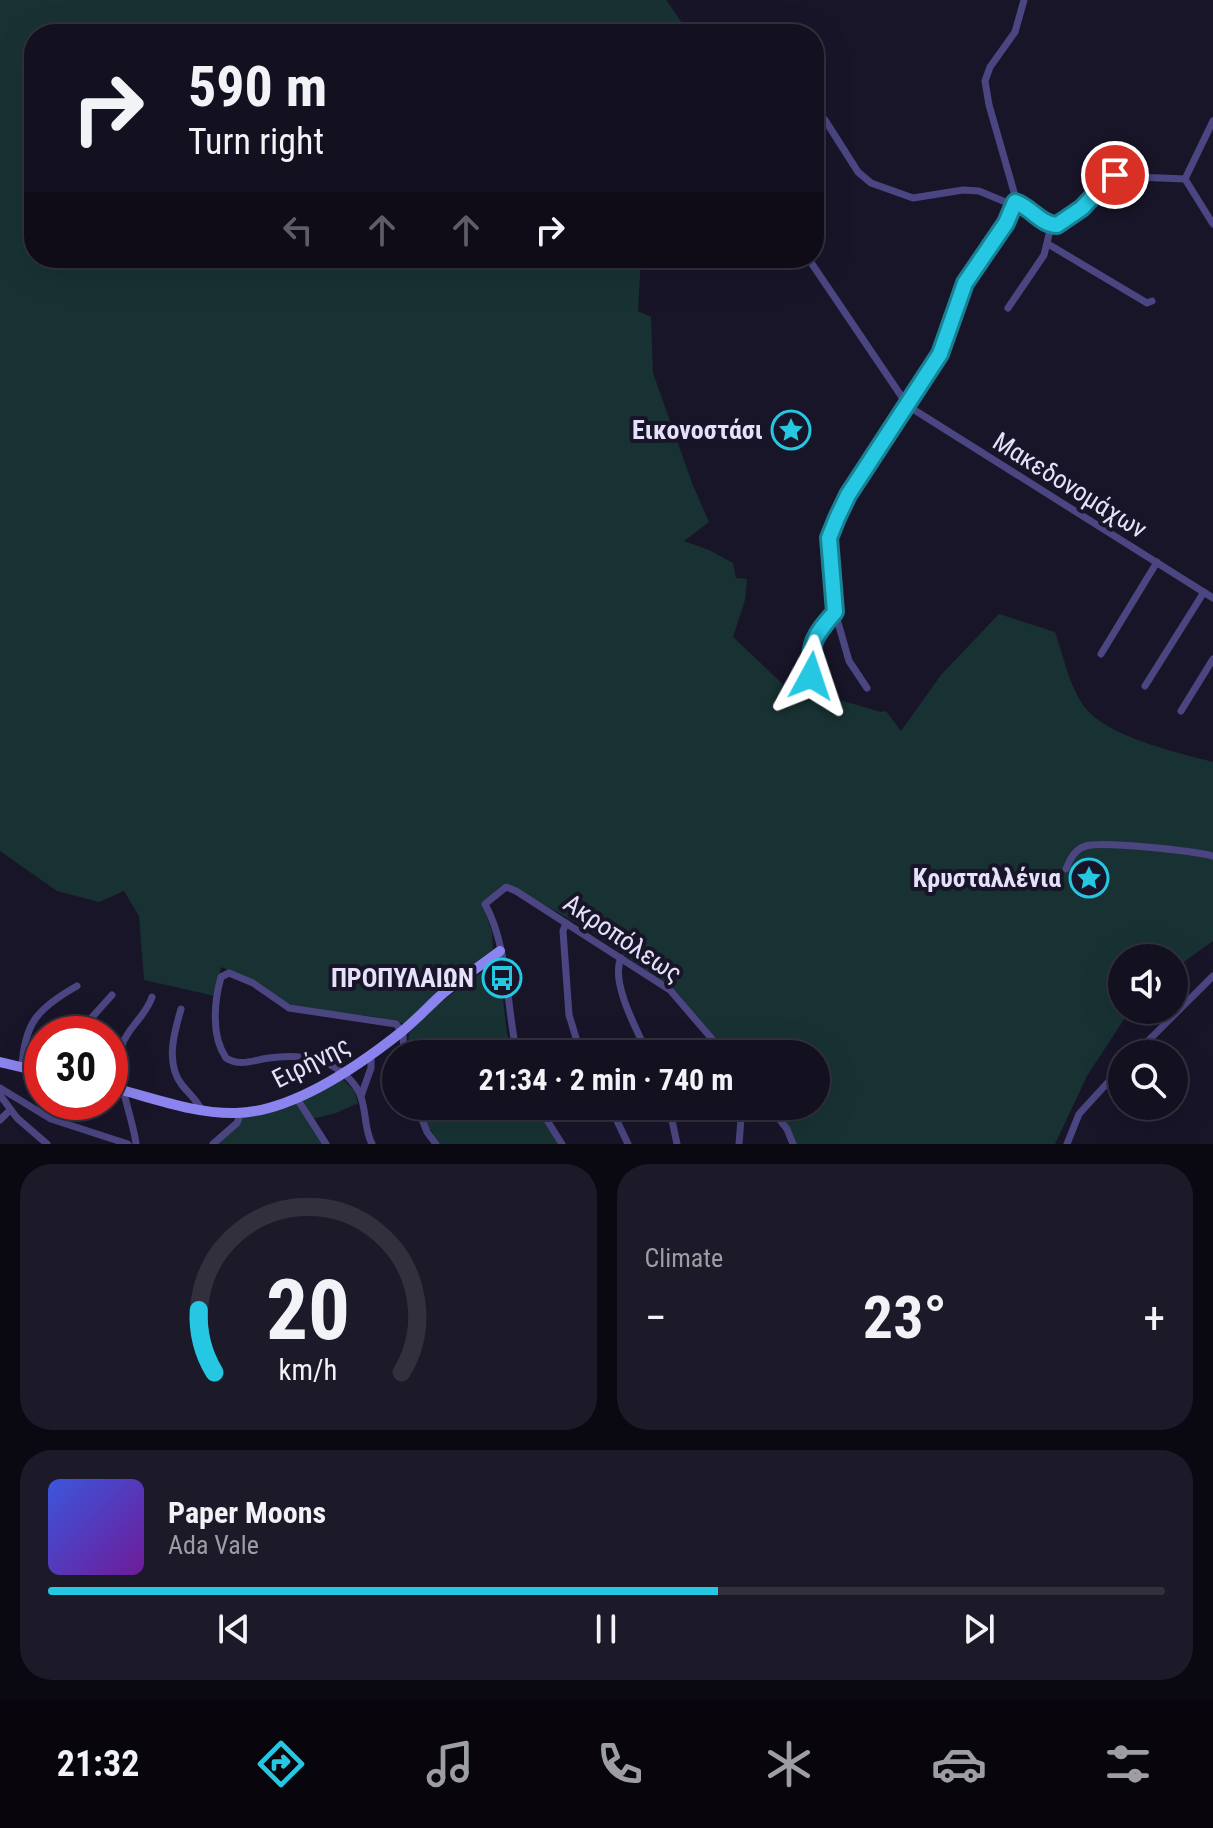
<!DOCTYPE html>
<html lang="en">
<head>
<meta charset="utf-8">
<style>
	:root { --surface:#13101f; --page:#1c1928; --text:#f1f3f6; --muted:#9d9da4; --line:#32303d; --accent:#25c7e3 }
	body { margin:0; font-family:"Roboto Condensed",sans-serif; background:var(--page); color:var(--text); height:100vh; display:flex; flex-direction:column; font-size:30px; white-space:nowrap }
	* { box-sizing:border-box; margin:0 }
	p { font-size:26px; color:var(--muted) }
	.icon { flex:none; width:44px; height:44px; fill:none; stroke:currentColor; stroke-width:2; stroke-linecap:round; stroke-linejoin:round }
	.map { position:relative; height:1144px; overflow:hidden }
	.details { display:flex; flex-direction:column; gap:20px; padding:20px; background:#0a0911; flex:1 }
	.details>* { flex:none }
	.hud { position:absolute; left:24px; top:24px; width:800px; height:244px; border-radius:32px; box-shadow:0 8px 32px #0002,0 0 0 2px var(--line); background:#13101f; color:var(--text); overflow:hidden }
	.buttons { position:absolute; left:1108px; top:944px; display:grid; gap:16px }
	.buttons a { display:grid; place-items:center; width:80px; height:80px; border-radius:50%; background:var(--surface); box-shadow:0 8px 32px #0002,0 0 0 2px var(--line); font-size:40px }
	.speed { position:absolute; left:24px; top:1016px; display:flex; gap:16px; font-size:40px; font-weight:700; text-align:center }
	.speed>* { display:grid; place-content:center; width:104px; height:104px; border-radius:50%; background:var(--surface); box-shadow:0 8px 32px #0002,0 0 0 2px var(--line); line-height:1 }
	.speed .limit { border:12px solid #d22; background:#fff; color:#111 }
	.pin { position:absolute; display:grid; place-items:center; width:68px; height:68px; color:#fff; margin:-34px; border:4px solid #fff; border-radius:50%; box-shadow:0 2px 8px #0007 }
	.me { position:absolute; width:88px; margin:-44px; rotate:5deg; stroke-linejoin:round; filter:drop-shadow(0 0 6px #0008) }
	.turn { display:flex; align-items:center; gap:28px; height:168px; padding:0 32px; font-size:36px }
	.turn .icon { width:104px; height:104px; stroke-width:2.5 }
	.turn b { display:block; font-size:56px; line-height:68px }
	.lanes { display:flex; align-items:center; height:76px; padding:0 32px; background:#0003; justify-content:center; gap:40px; direction:ltr }
	.lanes .off { opacity:.35 }
	.big { font-size:60px; font-weight:700; line-height:1.1 }
	.details .card { flex:1; display:flex; flex-direction:column; justify-content:center; gap:12px; min-width:0; padding:0 28px; border-radius:32px; background:var(--page) }
	.details .dial { align-items:center; gap:0 }
	.dial svg { height:208px; overflow:visible; fill:none; stroke:var(--line); stroke-width:7; stroke-linecap:round; text-anchor:middle }
	.dial text { fill:var(--text); stroke:none }
	.song { display:flex; align-items:center; gap:24px }
	.cover { width:96px; height:96px; border-radius:12px; background:linear-gradient(135deg,hsl(230 70% 55%),hsl(280 70% 35%)) }
	.played { height:8px; border-radius:4px; background:linear-gradient(90deg,var(--accent) 60%,var(--line) 60%) }
	.keys { display:flex; justify-content:space-around; direction:ltr }
	.heat { display:flex; justify-content:space-between; align-items:center; font-size:44px; direction:ltr }
	.details .tiles { flex:1; display:grid; gap:20px; grid-template-columns:1fr 1fr }
	.card:last-child { grid-column:span 2 }
	.trip { position:absolute; left:382px; top:1040px; width:448px; height:80px; border-radius:40px; background:var(--surface); box-shadow:0 8px 32px #0002,0 0 0 2px var(--line); font-weight:700; line-height:80px; text-align:center }
	.tab-bar { display:flex; height:128px; justify-content:space-around; align-items:center; background:#08060c; color:var(--muted) }
	.tab-bar .icon { width:56px; height:56px }
	.tab-bar .current { color:var(--accent) }
	.tab-bar b { font-size:36px; color:var(--text) }
	.map>svg:first-child { display:block }
</style>
</head>
<body>
<div class="map">
<svg width="1213" height="1144" viewBox="0 0 1213 1144">
	<rect width="100%" height="100%" fill="#191529"/>
	<!-- green -->
	<g fill="#183233">
		<path d="M0 0H666L690 34H34V258H641L638 311 651 317 653 373 692 483 709 522 684 541 709 550 733 563 736 578 747 579 745 600 733 637 790 691 798 683 802 689 881 712 886 711 901 731 941 675 999 614 1055 632C1063 654 1068 681 1081 702 1101 736 1176 752 1213 762V941L1174 969V958H1122V1010H1130L1087 1076 1055 1144H795L791 1130 775 1106H816V1054H729L676 991 586 928 505 883 482 902 492 932 493 950 445 985 406 1024 376 1017 297 1007 284 1002 255 981 221 967 215 996 144 980 139 916 124 891 99 902 57 891 0 851Z"/>
		<path d="M493 968 500 974 507 1033 513 1054H407L409 1033 438 1004 485 970Z"/>
		<path d="M341 1078 354 1090 358 1103 336 1113 312 1119 302 1098Z"/>
		<path d="M296 1100 323 1144H217L244 1117Z"/>
		<path d="M420 1106H534L558 1144H440L427 1125Z"/>
	</g>
	<g fill="none" stroke-linecap="round" stroke-linejoin="round">
		<!-- street -->
		<g stroke="#4b4682" stroke-width="7">
			<path d="M814 109 825 120 858 172 871 183 913 198 963 190 979 191 1003 201 1023 205 1043 221 1054 226 1082 208 1112 176 1185 179 1213 224"/>
			<path d="M1185 179 1213 121"/>
			<path d="M1048 244 1142 300 1147 303 1152 301"/>
			<path d="M808 258 908 406 1213 598"/>
			<path d="M1008 308 1044 255 1051 226"/>
			<path d="M1101 654 1157 562"/>
			<path d="M811 676C809 643 814 636 835 612"/>
			<path d="M1145 686 1204 592"/>
			<path d="M867 688 849 661 835 612 829 538 848 495 940 354 965 283 1012 212 1014 192 989 105 985 81 990 67 1015 32 1024 0"/>
			<path d="M1181 711 1213 659"/>
			<path d="M1066 869C1070 859 1075 849 1086 846 1104 841 1193 851 1213 856"/>
			<path d="M566 923 563 931 569 1015 581 1054"/>
			<path d="M621 958C610 982 637 1030 648 1054"/>
			<path d="M181 1009C174 1033 165 1063 182 1085 189 1094 197 1100 202 1111"/>
			<path d="M77 1034 112 995"/>
			<path d="M516 1046 544 1054"/>
			<path d="M517 1054C506 1006 509 948 485 904L506 887 516 891 670 990 725 1054"/>
			<path d="M1135 1054 1213 976"/>
			<path d="M22 1068C24 1023 38 1008 77 986"/>
			<path d="M0 1088 51 1119 128 1144"/>
			<path d="M0 1095 17 1118 47 1144"/>
			<path d="M361 1096 371 1068V1055"/>
			<path d="M296 1097 326 1144"/>
			<path d="M417 1106 427 1132 436 1144"/>
			<path d="M538 1106 562 1144"/>
			<path d="M610 1106 628 1144"/>
			<path d="M669 1106 677 1144"/>
			<path d="M769 1106 787 1129 793 1144"/>
			<path d="M0 1120 10 1110"/>
			<path d="M136 1144C133 1116 112 1072 122 1045 128 1027 146 1016 152 997"/>
			<path d="M213 1144 237 1123 241 1113"/>
			<path d="M372 1144C363 1127 367 1105 358 1090 339 1059 302 1053 269 1058 254 1060 240 1067 226 1058 211 1036 214 1002 221 977L229 973 253 983 289 1008 396 1024 403 1033 404 1054"/>
			<path d="M739 1144 742 1106"/>
			<path d="M1067 1144 1079 1114 1122 1067"/>
		</g>
		<!-- secondary -->
		<g stroke="#8b84ef" stroke-width="10">
			<path d="M0 1062 42 1072"/>
			<path d="M110 1087C151 1097 193 1114 236 1113 292 1112 357 1067 400 1033 414 1022 427 1008 440 996 459 980 480 966 500 951"/>
		</g>
	</g>
	<g fill="none" stroke-linecap="round" stroke-linejoin="round">
		<defs>
			<path id="route" d="M811 676C809 643 814 636 835 612L829 538 837 518 848 495 940 354 965 283 1006 223 1015 202C1031 207 1041 225 1057 225L1082 208 1110 178 1115 175"/>
		</defs>
		<!-- route casing -->
		<use href="#route" stroke="#188194" stroke-width="20"/>
		<!-- route -->
		<use href="#route" stroke="#25c7e3" stroke-width="14"/>
	</g>
	<!-- icons -->
	<defs>
		<symbol id="sight-ring" viewBox="-11 -11 22 22"><circle r="9.5" fill="#191529" stroke="#25c7e3" stroke-width="1.5"/><path d="M0-6L1.8-2.2L6-1.7L2.9 1.2L3.7 5.4L0 3.3L-3.7 5.4L-2.9 1.2L-6-1.7L-1.8-2.2Z" fill="#25c7e3"/></symbol>
		<symbol id="bus-ring" viewBox="-11 -11 22 22"><circle r="9.5" fill="#191529" stroke="#25c7e3" stroke-width="1.5"/><path d="M-5-6H5V4H4V6H2V4H-2V6H-4V4H-5ZM-3.5-4V0h7V-4ZM-3.5 1.2v1.5H-2V1.2ZM2 1.2v1.5H3.5V1.2Z" fill="#25c7e3"/></symbol>
	</defs>
	<g fill-rule="evenodd">
		<use href="#sight-ring" x="769" y="408" width="44" height="44"/>
		<use href="#sight-ring" x="1067" y="856" width="44" height="44"/>
		<use href="#bus-ring" x="480" y="956" width="44" height="44"/>
	</g>
	<g text-anchor="middle" stroke-width="8" stroke-linejoin="round" paint-order="stroke">
		<!-- poi labels -->
		<g font-size="26" font-weight="bold" fill="#e5e1fb" stroke="#191529" text-anchor="end">
			<text x="763" y="439">Εικονοστάσι</text>
			<text x="1061" y="887">Κρυσταλλένια</text>
			<text x="474" y="987">ΠΡΟΠΥΛΑΙΩΝ</text>
		</g>
		<!-- street labels -->
		<g font-size="26" fill="#e5e1fb" stroke="#191529">
			<text transform="translate(1070 485) rotate(32)" y="9">Μακεδονομάχων</text>
			<text transform="translate(623 938) rotate(34)" y="9">Ακροπόλεως</text>
			<text transform="translate(311 1062) rotate(-27)" y="9">Ειρήνης</text>
		</g>
	</g>
</svg>
<div class="buttons">
<a><svg class="icon" aria-label="sound" viewBox="0 0 24 24"><path d="M4 9h4l5-4v14l-5-4H4zM17 9q2 3 0 6"/></svg></a>
<a><svg class="icon" aria-label="search" viewBox="0 0 24 24"><circle cx="10" cy="10" r="6"/><path d="M15 15l6 6"/></svg></a>
</div>
<div class="speed"><div class="limit">30</div></div>
<div class="pin" style="left:1115px;top:175px;background:#d93025"><svg class="icon" aria-label="arrive" viewBox="0 0 24 24"><path d="M6 21V4h12l-3 4 3 4H6"/></svg></div>
<svg class="me" style="left:811px;top:676px" viewBox="-20 -20 40 40"><path d="M0-17L14 15 0 8-14 15z" fill="#25c7e3" stroke="#fff" stroke-width="4"/></svg>
<div class="trip">21:34 · 2 min · 740 m</div>
<div class="hud">
<div class="turn"><svg class="icon" aria-label="right" viewBox="0 0 24 24"><path d="M7 20v-9h11M14 6l5 5-5 5"/></svg><div><b>590 m</b>Turn right</div></div>
<div class="lanes"><svg class="icon off" aria-label="left" viewBox="0 0 24 24"><path d="M17 20v-9H6M10 6l-5 5 5 5"/></svg><svg class="icon off" aria-label="ahead" viewBox="0 0 24 24"><path d="M12 20V5M6 11l6-6 6 6"/></svg><svg class="icon off" aria-label="ahead" viewBox="0 0 24 24"><path d="M12 20V5M6 11l6-6 6 6"/></svg><svg class="icon" aria-label="right" viewBox="0 0 24 24"><path d="M7 20v-9h11M14 6l5 5-5 5"/></svg></div>
</div>
</div>
<section class="details">
<div class="tiles">
<div class="card dial"><svg viewBox="0 0 100 80">
<path d="M14 69A42 42 0 1 1 86 69"/>
<path d="M14 69A42 42 0 0 1 8 45" stroke="#25c7e3"/>
<text x="50" y="56" font-size="32" font-weight="700">20</text>
<text x="50" y="72" font-size="11">km/h</text>
</svg></div>
<div class="card"><p>Climate</p>
<div class="heat"><a>−</a><b class="big">23°</b><a>+</a></div>
</div>
<div class="card">
<div class="song"><i class="cover"></i><div><b>Paper Moons</b><p>Ada Vale</p></div></div>
<div class="played"></div>
<div class="keys"><svg class="icon" aria-label="previous" viewBox="0 0 24 24"><path d="M18 5L8 12l10 7zM5 5v14"/></svg><svg class="icon" aria-label="pause" viewBox="0 0 24 24"><path d="M8 5v14M16 5v14"/></svg><svg class="icon" aria-label="next" viewBox="0 0 24 24"><path d="M6 5l10 7-10 7zM19 5v14"/></svg></div>
</div>
</div>
</section>
<nav class="tab-bar">
<b>21:32</b>
<svg class="icon current" aria-label="directions" viewBox="0 0 24 24"><path d="M12 3l9 9-9 9-9-9zM9 14v-3h6M13 9l2 2-2 2"/></svg>
<svg class="icon" aria-label="music" viewBox="0 0 24 24"><path d="M9 18V5l10-2v13"/><circle cx="6" cy="18" r="3"/><circle cx="16" cy="16" r="3"/></svg>
<svg class="icon" aria-label="phone" viewBox="0 0 24 24"><path d="M5 4h4l2 5-3 2q2 4 5 5l2-3 5 2v4C11 20 4 13 5 4z"/></svg>
<svg class="icon" aria-label="climate" viewBox="0 0 24 24"><path d="M12 3v18M4 7l16 10M4 17L20 7"/></svg>
<svg class="icon" aria-label="car" viewBox="0 0 24 24"><path d="M5 17H2v-5l4-1 3-4h7l3 4 3 1v5h-3M9 17h6M6 11h13"/><circle cx="7" cy="17" r="2"/><circle cx="17" cy="17" r="2"/></svg>
<svg class="icon" aria-label="filters" viewBox="0 0 24 24"><path d="M4 7h16M4 17h16"/><circle cx="9" cy="7" r="2"/><circle cx="15" cy="17" r="2"/></svg>
</nav>
</body>
</html>
